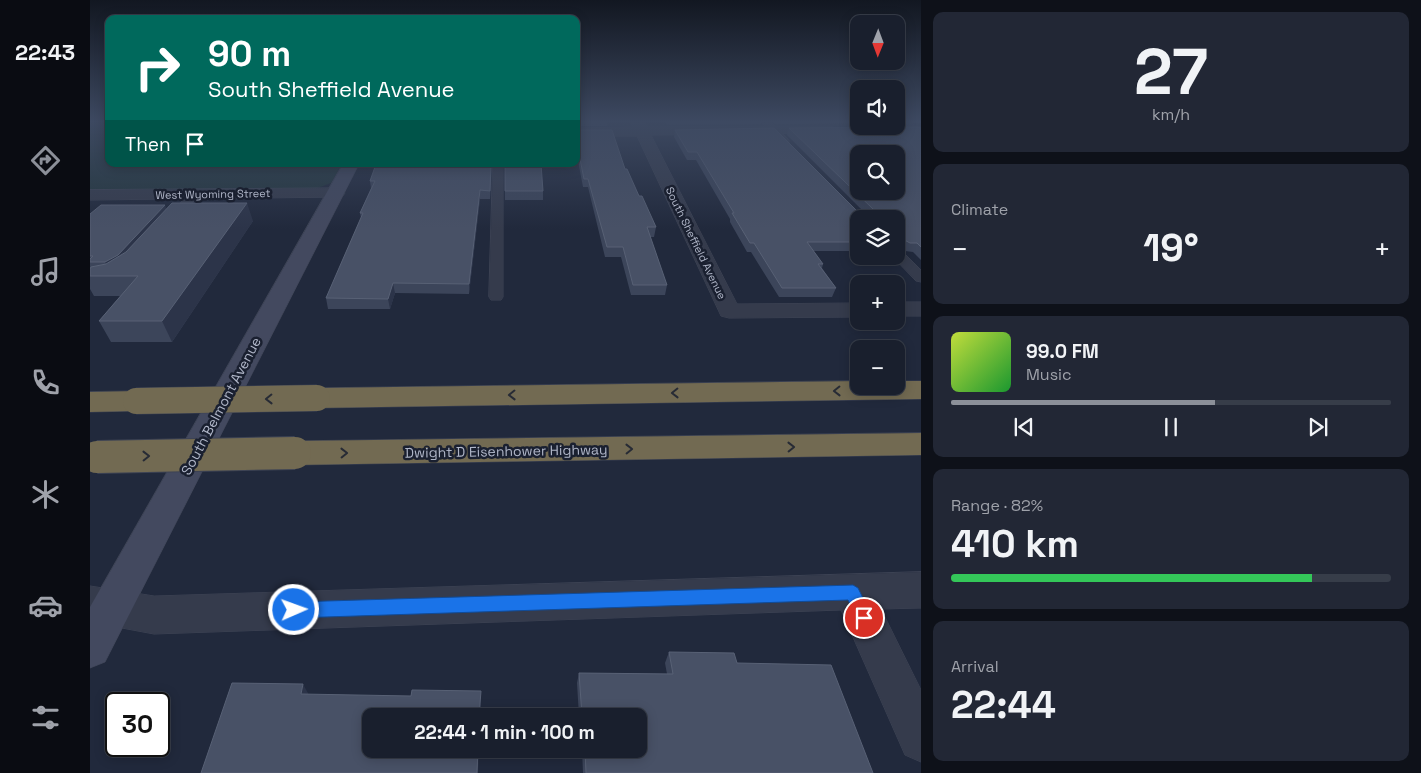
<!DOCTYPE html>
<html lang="en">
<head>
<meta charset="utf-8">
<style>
	:root { --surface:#191f2d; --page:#222735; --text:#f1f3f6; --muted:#9fa2aa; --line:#373d49; --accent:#8c9099 }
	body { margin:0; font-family:"Space Grotesk",sans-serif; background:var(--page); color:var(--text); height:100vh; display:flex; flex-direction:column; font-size:19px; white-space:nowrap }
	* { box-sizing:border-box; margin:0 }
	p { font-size:16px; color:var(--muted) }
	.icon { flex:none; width:28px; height:28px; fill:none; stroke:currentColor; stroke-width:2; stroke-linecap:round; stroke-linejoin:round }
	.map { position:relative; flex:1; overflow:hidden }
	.sheet { display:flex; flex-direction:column; gap:12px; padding:12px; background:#0e1119; width:500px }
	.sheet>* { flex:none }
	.guide { position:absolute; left:15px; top:15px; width:475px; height:152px; border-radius:10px; box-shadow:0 2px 12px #0003,0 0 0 1px var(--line); background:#00695c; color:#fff; overflow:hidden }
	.needle { width:32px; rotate:181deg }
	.controls { position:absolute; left:760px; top:15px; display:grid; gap:10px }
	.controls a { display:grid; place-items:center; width:55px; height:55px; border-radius:10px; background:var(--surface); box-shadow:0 2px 12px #0003,0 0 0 1px var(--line); font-size:25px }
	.speed { position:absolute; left:15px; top:692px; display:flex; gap:10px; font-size:25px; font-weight:700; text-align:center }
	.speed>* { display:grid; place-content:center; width:65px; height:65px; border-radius:50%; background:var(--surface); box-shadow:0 2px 12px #0003,0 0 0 1px var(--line); line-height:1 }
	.speed .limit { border:2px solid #111; border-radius:8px; background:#fff; color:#111 }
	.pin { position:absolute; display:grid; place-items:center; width:42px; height:42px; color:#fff; margin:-21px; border:2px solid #fff; border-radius:50%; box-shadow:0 1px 5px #0007 }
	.me { position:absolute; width:55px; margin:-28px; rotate:88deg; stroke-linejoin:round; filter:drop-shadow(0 0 4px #0008) }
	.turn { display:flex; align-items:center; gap:18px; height:105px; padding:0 20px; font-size:22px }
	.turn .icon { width:65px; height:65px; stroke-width:2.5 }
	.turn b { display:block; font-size:35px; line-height:42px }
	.then { display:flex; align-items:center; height:48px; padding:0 20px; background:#0003; gap:10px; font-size:19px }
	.big { font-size:38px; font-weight:600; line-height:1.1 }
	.sheet .card { flex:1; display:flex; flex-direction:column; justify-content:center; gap:8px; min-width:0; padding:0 18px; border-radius:10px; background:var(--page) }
	.sheet .dial { align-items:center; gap:0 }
	.dial b { font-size:65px; line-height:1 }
	.song { display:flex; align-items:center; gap:15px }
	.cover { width:60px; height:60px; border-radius:8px; background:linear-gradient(135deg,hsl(70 70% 55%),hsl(130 70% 35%)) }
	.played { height:5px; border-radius:2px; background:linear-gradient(90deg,var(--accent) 60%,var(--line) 60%) }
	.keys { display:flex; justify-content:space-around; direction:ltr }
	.heat { display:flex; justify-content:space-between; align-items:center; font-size:28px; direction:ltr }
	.charge { height:8px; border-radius:4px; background:linear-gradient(90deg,#34c759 82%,var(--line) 0) }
	.trip { position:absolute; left:272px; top:708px; width:285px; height:50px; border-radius:10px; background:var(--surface); box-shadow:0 2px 12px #0003,0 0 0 1px var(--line); font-weight:600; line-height:50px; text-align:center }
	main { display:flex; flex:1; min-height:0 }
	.tabs { display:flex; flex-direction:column; width:90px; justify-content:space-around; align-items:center; background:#0a0c12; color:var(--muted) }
	.tabs .icon { width:35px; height:35px }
	.tabs .current { color:var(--accent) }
	.tabs b { font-size:22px; color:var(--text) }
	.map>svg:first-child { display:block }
</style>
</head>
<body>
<main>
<nav class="tabs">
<b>22:43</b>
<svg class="icon current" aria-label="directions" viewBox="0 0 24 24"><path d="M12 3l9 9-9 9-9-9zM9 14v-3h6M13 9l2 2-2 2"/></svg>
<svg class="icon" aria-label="music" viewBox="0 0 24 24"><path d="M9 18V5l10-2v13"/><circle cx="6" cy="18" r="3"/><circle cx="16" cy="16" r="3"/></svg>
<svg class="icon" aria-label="phone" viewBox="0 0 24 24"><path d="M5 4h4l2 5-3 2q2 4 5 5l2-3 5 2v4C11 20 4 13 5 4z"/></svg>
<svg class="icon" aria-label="climate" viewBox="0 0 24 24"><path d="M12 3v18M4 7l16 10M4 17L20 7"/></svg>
<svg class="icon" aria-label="car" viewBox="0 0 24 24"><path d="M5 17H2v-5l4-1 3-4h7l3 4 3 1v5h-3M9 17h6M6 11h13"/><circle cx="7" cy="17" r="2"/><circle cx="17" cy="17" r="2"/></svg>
<svg class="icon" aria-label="filters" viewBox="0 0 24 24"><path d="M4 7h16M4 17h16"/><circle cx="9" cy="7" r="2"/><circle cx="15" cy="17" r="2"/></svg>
</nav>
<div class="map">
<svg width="831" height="773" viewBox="0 0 831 773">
	<rect width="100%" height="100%" fill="#21293c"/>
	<!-- green -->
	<path fill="#23363d" d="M0 121H19V164H252L241 183 225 189 0 190Z"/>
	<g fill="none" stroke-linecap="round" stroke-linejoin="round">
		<defs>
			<g id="lane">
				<path d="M671 121H680L699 140V144H693Z"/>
				<path d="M403 164H413V297L411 300H401L399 297Z"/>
				<path d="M104 191 108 192 110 194 108 196 85 224H77L75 221 77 218 100 192Z"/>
				<path d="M806 249 811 250 831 270V282L826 281 802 256H806Z"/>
			</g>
			<g id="street">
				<path d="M540 121H554L557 127 742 126 744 129 737 133 561 135 647 304 769 303V317L639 318 631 316 547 136H486V128L543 127Z"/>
				<path d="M806 121H818L831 129V139L806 125Z"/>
				<path d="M246 188 252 189 255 193 252 197 0 200V190Z"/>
				<rect x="806" y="302" width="25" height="14"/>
				<path d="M831 572V608L791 609 831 690V762L815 755 751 610 64 634 0 622V586L64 596Z"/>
			</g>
			<path id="secondary" d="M253 164H269L15 662 0 668V607Z"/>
			<g id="highway">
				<path d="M769 381V386H806V381H831V399L227 408 217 405 213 398 217 391 227 388Z"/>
				<path d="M46 391 56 394 60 401 56 408 46 411 0 412V392Z"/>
				<path d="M831 433V455L205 465 194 461 190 453 194 445 205 441Z"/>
			</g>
		</defs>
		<!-- lane casing -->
		<use href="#lane" stroke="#3e4455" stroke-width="1"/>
		<!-- street casing -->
		<use href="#street" stroke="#3e4455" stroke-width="1"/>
		<!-- secondary casing -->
		<use href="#secondary" stroke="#3e4455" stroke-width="1"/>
		<!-- highway casing -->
		<use href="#highway" stroke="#3d4354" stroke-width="1"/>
		<!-- lane -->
		<use href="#lane" fill="#353b4c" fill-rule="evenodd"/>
		<!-- street -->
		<use href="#street" fill="#353b4c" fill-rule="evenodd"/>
		<!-- secondary -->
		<use href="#secondary" fill="#43495f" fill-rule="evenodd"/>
		<!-- highway -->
		<use href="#highway" fill="#726a52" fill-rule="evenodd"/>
		<defs>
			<path id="highway-bridge-far1" d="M46 401 227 398"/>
			<path id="highway-bridge" d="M7 457 205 453"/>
		</defs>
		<!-- highway-bridge-far1 casing -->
		<use href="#highway-bridge-far1" stroke="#3d4354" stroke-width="27" stroke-linecap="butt"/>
		<!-- highway-bridge casing -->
		<use href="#highway-bridge" stroke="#3d4354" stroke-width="34" stroke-linecap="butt"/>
		<!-- highway-bridge-far1 -->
		<use href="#highway-bridge-far1" stroke="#726a52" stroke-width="26"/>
		<!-- highway-bridge -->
		<use href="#highway-bridge" stroke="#726a52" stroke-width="32"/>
	</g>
	<!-- wall -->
	<g fill="#3c455a">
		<rect x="486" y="121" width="31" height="5"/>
		<path d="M570 121H672L671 124 577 125 575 121Z"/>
		<path d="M682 121H769V123L686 124Z"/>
		<rect x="806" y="121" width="25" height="2"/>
		<path d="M831 127V260L823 252 815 251 806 247V219H769V251H723L733 264 732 268 746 288 742 297H689L661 252H657L640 222V219L606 160H597L584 137 585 130 771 215 774 212 697 135 699 128Z"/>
		<path d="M486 130 535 169 566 227 564 237H560L577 285 575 295H541L531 257H515L498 187H493L486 150Z"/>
		<path d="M402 164 400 199H390L379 294 305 293 300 309H238L236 298 271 218 270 213 281 188 280 181Z"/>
		<path d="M415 164 453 191V200H415Z"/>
		<path d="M76 209 163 221 82 342H21L9 321 30 296H4L0 289V214Z"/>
		<path d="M579 652 647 663 783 773H493L492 749H549V716H489L487 683 489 673 577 674 575 663Z"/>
	</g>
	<!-- shaded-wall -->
	<g fill="#2c3449">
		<path d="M390 190V199L379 294V284Z"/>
		<path d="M157 203 163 221 82 342 72 321Z"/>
		<path d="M75 205 78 213 20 271 15 262Z"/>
		<path d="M303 283 305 293 300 309 298 299Z"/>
		<path d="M213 684 219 695 211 694Z"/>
		<path d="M391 691V716H389Z"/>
		<path d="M388 749H389L388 773H387Z"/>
	</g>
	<!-- building -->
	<g fill="#485166" stroke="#586175" fill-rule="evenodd">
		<path d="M831 127V247L827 243H820L811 238 808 243H806V219H769V242H717L733 264H728L746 288H692L664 243H660L642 213H644L607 152H598L585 130 684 128 771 215 774 212H783V209L699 128ZM769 154H806V191H769Z"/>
		<path d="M486 130H522L535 169H537L549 196H552L566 227H557L577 285H543L533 247H517L498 179H494L486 139Z"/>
		<path d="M286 164H401L400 191 390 190 379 284 303 283 298 299 236 298 273 213H270L285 181H280Z"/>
		<path d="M415 164H451L453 191H415Z"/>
		<path d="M82 203H157L72 321H9L48 276H0V269L1 267 16 264 36 252Z"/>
		<path d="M11 205H75L28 255 15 262H0V259L3 256H0V214Z"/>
		<path d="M579 652 644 653 647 663 741 665 783 773H496L495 749H549V716H492L489 673 583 674Z"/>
		<path d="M142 683 213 684 211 694 321 696 322 690 391 691 389 716H281V749H388L387 773H111Z"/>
	</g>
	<!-- one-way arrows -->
	<defs><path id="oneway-chevron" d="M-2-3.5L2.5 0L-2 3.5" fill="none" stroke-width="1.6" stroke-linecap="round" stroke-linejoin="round" transform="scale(1.25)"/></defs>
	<g stroke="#272b35">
		<use href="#oneway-chevron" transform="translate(747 391) rotate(179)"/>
		<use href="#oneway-chevron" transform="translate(585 393) rotate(179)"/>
		<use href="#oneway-chevron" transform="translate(422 395) rotate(179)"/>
		<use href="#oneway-chevron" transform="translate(179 399) rotate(179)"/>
		<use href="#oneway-chevron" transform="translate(701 447) rotate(-1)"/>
		<use href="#oneway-chevron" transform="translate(539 449) rotate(-1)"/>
		<use href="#oneway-chevron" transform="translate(254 453) rotate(-1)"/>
		<use href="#oneway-chevron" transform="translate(56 456) rotate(-1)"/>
	</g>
	<!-- sky -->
	<linearGradient id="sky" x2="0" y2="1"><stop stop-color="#121721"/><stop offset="0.53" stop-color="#3d4961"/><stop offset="1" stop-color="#3d4961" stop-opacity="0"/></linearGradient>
	<rect width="831" height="229" fill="url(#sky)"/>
	<!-- route -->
	<path fill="#1a73e8" stroke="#114b97" d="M763 585 768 588 783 618 780 623 774 626 769 623 758 600 204 618 198 616 195 610 198 605 204 602Z"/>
	<g text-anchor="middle" stroke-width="5" stroke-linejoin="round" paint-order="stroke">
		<!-- far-street labels -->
		<g font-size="11" fill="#b0b6c8" stroke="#1a2030">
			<text transform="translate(123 194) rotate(-1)" y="4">West Wyoming Street</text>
			<text transform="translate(606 243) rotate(64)" y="4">South Sheffield Avenue</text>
		</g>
		<!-- street labels -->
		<g font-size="14" fill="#b0b6c8" stroke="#1a2030">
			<text transform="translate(131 406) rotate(-62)" y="5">South Belmont Avenue</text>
			<text transform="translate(416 451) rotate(-1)" y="5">Dwight D Eisenhower Highway</text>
		</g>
	</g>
</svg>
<div class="controls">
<a><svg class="needle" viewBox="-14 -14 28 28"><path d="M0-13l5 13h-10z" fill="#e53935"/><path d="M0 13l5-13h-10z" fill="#9fa2aa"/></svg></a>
<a><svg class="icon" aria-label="sound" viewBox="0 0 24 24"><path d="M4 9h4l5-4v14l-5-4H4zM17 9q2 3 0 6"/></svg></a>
<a><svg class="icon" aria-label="search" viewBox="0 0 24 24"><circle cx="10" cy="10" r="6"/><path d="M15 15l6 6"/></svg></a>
<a><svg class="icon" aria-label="layers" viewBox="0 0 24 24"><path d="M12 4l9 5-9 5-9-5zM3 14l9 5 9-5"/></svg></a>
<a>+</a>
<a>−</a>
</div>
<div class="speed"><div class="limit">30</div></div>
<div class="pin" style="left:774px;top:618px;background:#d93025"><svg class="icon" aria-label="arrive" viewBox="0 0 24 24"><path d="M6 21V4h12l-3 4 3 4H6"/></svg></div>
<svg class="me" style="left:204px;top:610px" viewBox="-20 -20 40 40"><circle r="17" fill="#1a73e8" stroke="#fff" stroke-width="3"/><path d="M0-11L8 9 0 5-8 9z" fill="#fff"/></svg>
<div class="trip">22:44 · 1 min · 100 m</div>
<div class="guide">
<div class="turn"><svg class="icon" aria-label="right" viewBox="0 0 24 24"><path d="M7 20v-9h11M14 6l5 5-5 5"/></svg><div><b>90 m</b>South Sheffield Avenue</div></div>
<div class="then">Then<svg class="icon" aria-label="arrive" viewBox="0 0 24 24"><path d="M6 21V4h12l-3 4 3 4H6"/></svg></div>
</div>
</div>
<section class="sheet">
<div class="card dial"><b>27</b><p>km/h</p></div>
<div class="card"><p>Climate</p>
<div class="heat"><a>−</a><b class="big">19°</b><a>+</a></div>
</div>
<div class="card">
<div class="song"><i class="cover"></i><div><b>99.0 FM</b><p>Music</p></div></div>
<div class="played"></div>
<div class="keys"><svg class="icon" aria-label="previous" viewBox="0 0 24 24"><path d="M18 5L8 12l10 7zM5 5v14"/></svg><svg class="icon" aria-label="pause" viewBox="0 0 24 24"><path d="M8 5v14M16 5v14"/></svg><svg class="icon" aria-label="next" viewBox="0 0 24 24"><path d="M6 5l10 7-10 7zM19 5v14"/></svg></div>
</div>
<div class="card"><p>Range · 82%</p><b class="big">410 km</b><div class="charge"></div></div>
<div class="card"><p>Arrival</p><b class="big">22:44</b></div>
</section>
</main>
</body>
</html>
